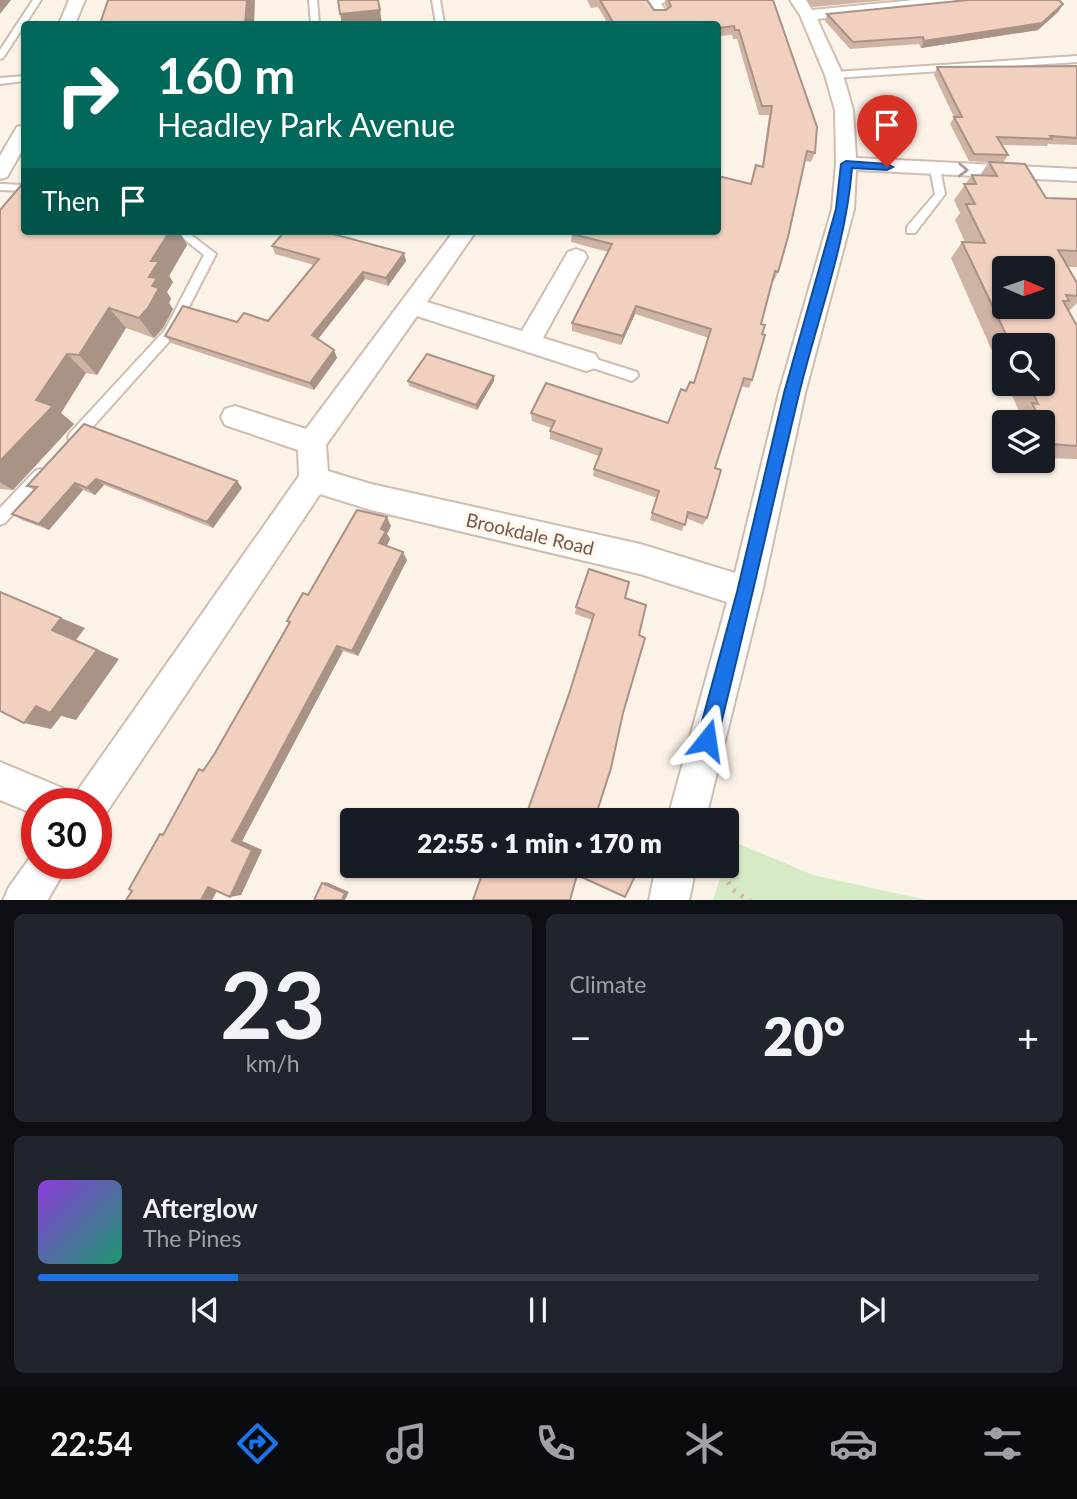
<!DOCTYPE html>
<html lang="en">
<head>
<meta charset="utf-8">
<style>
	:root { --surface:#171b24; --page:#20242c; --text:#f1f3f6; --muted:#9ea1a6; --line:#363941; --accent:#1a73e8 }
	body { margin:0; font-family:Lato,sans-serif; background:var(--page); color:var(--text); height:100vh; display:flex; flex-direction:column; font-size:26px; white-space:nowrap }
	* { box-sizing:border-box; margin:0 }
	p { font-size:23px; color:var(--muted) }
	.icon { flex:none; width:38px; height:38px; fill:none; stroke:currentColor; stroke-width:2; stroke-linecap:round; stroke-linejoin:round }
	.map { position:relative; height:900px; overflow:hidden }
	.drawer { display:flex; flex-direction:column; gap:14px; padding:14px; background:#0d0f14; flex:1 }
	.drawer>* { flex:none }
	.banner { position:absolute; left:21px; top:21px; width:700px; height:214px; border-radius:7px; box-shadow:0 2px 5px #0004; background:#00695c; color:#fff; overflow:hidden }
	.needle { width:46px; rotate:92deg }
	.controls { position:absolute; left:992px; top:256px; display:grid; gap:14px }
	.controls a { display:grid; place-items:center; width:63px; height:63px; border-radius:7px; background:var(--surface); box-shadow:0 2px 5px #0004; font-size:35px }
	.speed { position:absolute; left:21px; top:788px; display:flex; gap:14px; font-size:35px; font-weight:700; text-align:center }
	.speed>* { display:grid; place-content:center; width:91px; height:91px; border-radius:50%; background:var(--surface); box-shadow:0 2px 5px #0004; line-height:1 }
	.speed .limit { border:10px solid #d22; background:#fff; color:#111 }
	.pin { position:absolute; display:grid; place-items:center; width:60px; height:60px; color:#fff; margin:-72px -30px; border-radius:50% 50% 50% 0; rotate:-45deg; box-shadow:0 0 7px #0007 }
	.pin .icon { rotate:45deg }
	.me { position:absolute; width:77px; margin:-38px; rotate:15deg; stroke-linejoin:round; filter:drop-shadow(0 0 5px #0008) }
	.turn { display:flex; align-items:center; gap:24px; height:147px; padding:0 21px; font-size:32px }
	.turn .icon { width:91px; height:91px; stroke-width:2.5 }
	.turn b { display:block; font-size:49px; line-height:60px }
	.then { display:flex; align-items:center; height:66px; padding:0 21px; background:#0003; gap:14px; font-size:26px }
	.big { font-size:52px; font-weight:800; line-height:1.1 }
	.drawer .widget { flex:1; display:flex; flex-direction:column; justify-content:center; gap:10px; min-width:0; padding:0 24px; border-radius:10px; background:var(--page) }
	.drawer .dial { align-items:center; gap:0 }
	.dial b { font-size:91px; line-height:1 }
	.song { display:flex; align-items:center; gap:21px }
	.cover { width:84px; height:84px; border-radius:10px; background:linear-gradient(135deg,hsl(270 70% 55%),hsl(160 70% 35%)) }
	.played { height:7px; border-radius:4px; background:linear-gradient(90deg,var(--accent) 20%,var(--line) 20%) }
	.keys { display:flex; justify-content:space-around; direction:ltr }
	.heat { display:flex; justify-content:space-between; align-items:center; font-size:38px; direction:ltr }
	.drawer .tiles { flex:1; display:grid; gap:14px; grid-template-columns:1fr 1fr }
	.widget:last-child { grid-column:span 2 }
	.trip { position:absolute; left:340px; top:808px; width:399px; height:70px; border-radius:7px; background:var(--surface); box-shadow:0 2px 5px #0004; font-weight:800; line-height:70px; text-align:center }
	.dock { display:flex; height:112px; justify-content:space-around; align-items:center; background:#090b0e; color:var(--muted) }
	.dock .icon { width:49px; height:49px }
	.dock .on { color:var(--accent) }
	.dock b { font-size:32px; color:var(--text) }
	.map>svg:first-child { display:block }
</style>
</head>
<body>
<div class="map">
<svg width="1077" height="901" viewBox="0 0 1077 901">
	<rect width="100%" height="100%" fill="#fcf3e8"/>
	<!-- green -->
	<path fill="#d7eac6" d="M732 841 813 875 927 900H713Z"/>
	<g fill="none" stroke-linecap="round" stroke-linejoin="round">
		<defs>
			<g id="service">
				<path d="M33 0H41L3 58 0 59V50Z"/>
				<path d="M309 0H317L319 24H311Z"/>
				<path d="M432 0H440L444 24H436Z"/>
				<path d="M1077 56V62L834 78 830 75 834 72Z"/>
				<path d="M24 76V81L0 84V78Z"/>
				<path d="M935 166 940 169 945 194 915 233H907V227L935 194 930 169Z"/>
				<path d="M0 184 24 185V191L0 190Z"/>
				<path d="M174 231H186L216 254 174 336 80 441H70L68 437 70 433 165 330 204 255Z"/>
				<path d="M586 356 637 372 638 376 632 381 581 364 580 361Z"/>
				<path d="M40 469 45 471 47 475 45 479 5 523 0 525V508L35 471Z"/>
			</g>
			<g id="minor">
				<path d="M69 0H85L75 24H59Z"/>
				<path d="M646 0H667L661 4 667 13 665 16H653L644 2Z"/>
				<path d="M790 0H806L812 10 915 0H971L963 5 817 19 843 75 853 110 856 158 1077 169V181L856 170 854 209 805 393 762 592 705 821H667L727 602 640 574 371 510 320 494 104 816 96 820V803H37V815L0 800V762L67 790 72 802 78 790 299 476 298 450 225 425 221 417 225 409 235 406 306 429 454 231H476L427 302 522 331 568 252 576 249 584 252 587 257 543 338 595 354 599 361 595 368 586 371 417 316 326 445 328 471 371 484 640 544 735 573 779 393 832 209 836 164 835 110 825 75 800 15Z"/>
				<path d="M24 125V147L7 177 0 179V156L17 127Z"/>
				<path d="M37 848V863H69L47 901H3L9 887Z"/>
				<path d="M656 866H696L689 901H649Z"/>
			</g>
		</defs>
		<!-- service casing -->
		<use href="#service" stroke="#d0bcb0" stroke-width="4"/>
		<!-- minor casing -->
		<use href="#minor" stroke="#d0bcb0" stroke-width="4"/>
		<!-- path -->
		<path stroke="#d6b3a3" stroke-width="5" stroke-dasharray="2.5 7" stroke-linecap="butt" d="M718 866 733 890 750 901"/>
		<!-- service -->
		<use href="#service" fill="#fff" fill-rule="evenodd"/>
		<!-- minor -->
		<use href="#minor" fill="#fff" fill-rule="evenodd"/>
	</g>
	<!-- wall -->
	<g fill="#cfb3a5">
		<path d="M587 0H647L654 10 667 9 665 5V0H773L815 153 811 162 805 161 778 272 774 281 772 280 761 324 752 380 749 388 741 386 715 468 707 518 703 525 686 518 682 531 650 520 657 498 593 476 594 469 599 456 550 439V431L551 428 532 421 531 413 668 423 686 391 694 383 709 338 635 314 621 345 572 331V323L608 252 571 242 572 234 561 231H718L762 166 769 115H759L737 39H733L732 35 718 36V24H608L598 7 591 8Z"/>
		<path d="M807 0H888L813 7Z"/>
		<path d="M1059 11 1038 30 921 48 919 44 850 49 825 21 827 14Z"/>
		<path d="M1077 66V145L1048 144 1047 146 1002 145 1008 155 1003 163 969 161 950 124 954 117 934 75 937 67Z"/>
		<path d="M989 162 1046 198 1077 199V267H1068L1077 283V303L1069 311 1077 326V459L1043 458V422H1018L1016 417 1020 414 1007 383H1043V345H1004V378L951 258 962 242H965L955 220 960 213 954 200 972 175H980Z"/>
		<path d="M0 210 24 231H179L187 245 169 276 173 282 167 292 171 299 169 303 173 309 163 328 154 338 126 328 97 375 86 373 61 413 74 424 13 490 0 489Z"/>
		<path d="M272 246 406 261 388 286 365 279 318 339 334 350 337 358 314 390 171 343 165 336 237 322 268 321 314 265 275 254Z"/>
		<path d="M408 381H494L477 410 409 386Z"/>
		<path d="M84 424 237 481 242 488 213 528 104 485 95 495 83 490 49 530 22 520 12 514 34 490 27 486Z"/>
		<path d="M391 526 387 534 390 539 386 546 407 560 358 656 343 651 242 841 262 850 241 895 217 891 212 900 163 834 215 753 289 623 287 621 308 595Z"/>
		<path d="M625 598 639 635 623 713 569 694 592 620 575 614 576 607Z"/>
	</g>
	<!-- shaded-wall -->
	<g fill="#a99286">
		<path d="M0 0H11L0 14Z"/>
		<path d="M247 0H255L254 24H245Z"/>
		<path d="M1063 4 1059 11 1038 30 921 48 924 41Z"/>
		<path d="M380 10 382 24H342L340 14Z"/>
		<path d="M170 231H179L187 245 169 276 173 282 167 292 171 299 169 303 173 309 163 328 154 338 139 318 152 286 149 277 151 261Z"/>
		<path d="M404 253 406 261 388 286 386 278Z"/>
		<path d="M363 272 365 279 315 343 312 335Z"/>
		<path d="M636 306 635 314 621 345 623 336Z"/>
		<path d="M109 308 126 328 97 375 79 355Z"/>
		<path d="M334 350 337 358 314 390 310 383Z"/>
		<path d="M67 354 86 373 61 413 74 424 13 490 0 482V461L36 400Z"/>
		<path d="M494 376V381L477 410 476 405Z"/>
		<path d="M96 479 104 485 95 495 87 488Z"/>
		<path d="M237 481 242 488 213 528 207 522Z"/>
		<path d="M75 483 83 490 49 530 39 524Z"/>
		<path d="M387 517 391 526 387 534 390 539 384 551 379 543 381 529Z"/>
		<path d="M403 552 407 560 358 656 352 651Z"/>
		<path d="M61 618 85 628 76 640 119 659 76 720 61 716 51 729 24 723 52 630Z"/>
		<path d="M337 646 343 651 242 841 262 850 241 895 230 897 232 841Z"/>
		<path d="M326 882 349 892 345 900H342L322 883Z"/>
		<path d="M220 885 212 900H201L208 887Z"/>
	</g>
	<!-- building -->
	<g fill="#f1d0c0" stroke="#a99286" stroke-width="2" fill-rule="evenodd">
		<path d="M108 0H247L245 24H100Z"/>
		<path d="M338 0H378L380 10 340 14Z"/>
		<path d="M600 0H647L654 10H666L671 6 668 0H773L817 127 815 153 807 151 788 237 778 272 775 271 761 324 765 325 762 334 765 335 752 380 744 378 715 468 721 470 707 518 688 512 685 525 652 513 659 491 594 469 602 449 550 431 555 421 531 413 546 383 668 423 681 389 686 391 690 382 694 383 711 329 636 306 623 336 572 323 612 244 572 234 573 231H718V176L751 184 756 165 763 167 772 106H762L739 30H735L734 26 718 28V24H614Z"/>
		<path d="M968 0H1059L1063 4 1042 23 924 41 923 37 853 42 827 14Z"/>
		<path d="M1077 66V138L1050 136 1052 139 997 137 1008 155 974 154 954 117H962L937 67Z"/>
		<path d="M989 162 1025 164 1046 198 1077 199V251L1058 250 1077 283V296L1066 295 1069 301H1063L1077 326V446L1051 444 1043 427V422H1041L1032 403 1038 404 1029 383H1043V345H1011L962 242 985 243 966 204H975L964 184H976L972 175 997 176ZM1004 268H1043V306H1004Z"/>
		<path d="M24 182V231H170L151 261H159L149 277 157 278 152 286 159 288 148 308 139 318 109 308 79 355 67 354 36 400 53 406 0 461V210Z"/>
		<path d="M285 231H322L404 253 386 278 363 272 312 335 334 350 310 383 165 336 183 306 237 322 244 313 268 321 319 259 272 246Z"/>
		<path d="M427 354 494 376 476 405 408 381Z"/>
		<path d="M84 424 237 481 207 522 96 479 87 488 75 483 39 524 12 514 37 487 27 486Z"/>
		<path d="M357 510 387 517 381 529 386 531 379 543 403 552 352 651 337 646 232 841 252 850 230 897 208 887 201 900H126L132 891 129 889 160 834 163 835 199 769 203 771 215 753 290 622 287 621 303 593 308 595Z"/>
		<path d="M589 569 629 582 625 598 646 605 639 635 645 638 623 713 611 768 594 821H524L569 694 594 614 576 607Z"/>
		<path d="M0 592 61 618 52 630 97 650 50 713 36 706 24 723 0 711Z"/>
		<path d="M485 866H617L635 876 625 897 577 875 570 900H473Z"/>
		<path d="M322 883 345 893 342 900H314Z"/>
	</g>
	<!-- one-way arrows -->
	<defs><path id="oneway-chevron" d="M-2-3.5L2.5 0L-2 3.5" fill="none" stroke-width="1.6" stroke-linecap="round" stroke-linejoin="round" transform="scale(1.75)"/></defs>
	<use stroke="#ad9b94" href="#oneway-chevron" transform="translate(963 170) rotate(2)"/>
	<!-- route -->
	<path fill="#1a73e8" stroke="#114b97" stroke-width="2" d="M846 161 887 164 893 167 887 170 852 168C846 245 817 319 799 394 771 510 746 625 717 740L714 748 707 751 700 748 697 740 737 592 784 393 836 209 841 164Z"/>
	<g text-anchor="middle" stroke-width="7" stroke-linejoin="round" paint-order="stroke">
		<!-- street labels -->
		<g font-size="19" fill="#76584c" stroke="#fef7ee">
			<text transform="translate(530 534) rotate(13)" y="7">Brookdale Road</text>
		</g>
	</g>
</svg>
<div class="controls">
<a><svg class="needle" viewBox="-14 -14 28 28"><path d="M0-13l5 13h-10z" fill="#e53935"/><path d="M0 13l5-13h-10z" fill="#9ea1a6"/></svg></a>
<a><svg class="icon" aria-label="search" viewBox="0 0 24 24"><circle cx="10" cy="10" r="6"/><path d="M15 15l6 6"/></svg></a>
<a><svg class="icon" aria-label="layers" viewBox="0 0 24 24"><path d="M12 4l9 5-9 5-9-5zM3 14l9 5 9-5"/></svg></a>
</div>
<div class="speed"><div class="limit">30</div></div>
<div class="pin" style="left:887px;top:167px;background:#d93025"><svg class="icon" aria-label="arrive" viewBox="0 0 24 24"><path d="M6 21V4h12l-3 4 3 4H6"/></svg></div>
<svg class="me" style="left:707px;top:740px" viewBox="-20 -20 40 40"><path d="M0-17L14 15 0 8-14 15z" fill="#1a73e8" stroke="#fff" stroke-width="4"/></svg>
<div class="trip">22:55 · 1 min · 170 m</div>
<div class="banner">
<div class="turn"><svg class="icon" aria-label="right" viewBox="0 0 24 24"><path d="M7 20v-9h11M14 6l5 5-5 5"/></svg><div><b>160 m</b>Headley Park Avenue</div></div>
<div class="then">Then<svg class="icon" aria-label="arrive" viewBox="0 0 24 24"><path d="M6 21V4h12l-3 4 3 4H6"/></svg></div>
</div>
</div>
<section class="drawer">
<div class="tiles">
<div class="widget dial"><b>23</b><p>km/h</p></div>
<div class="widget"><p>Climate</p>
<div class="heat"><a>−</a><b class="big">20°</b><a>+</a></div>
</div>
<div class="widget">
<div class="song"><i class="cover"></i><div><b>Afterglow</b><p>The Pines</p></div></div>
<div class="played"></div>
<div class="keys"><svg class="icon" aria-label="previous" viewBox="0 0 24 24"><path d="M18 5L8 12l10 7zM5 5v14"/></svg><svg class="icon" aria-label="pause" viewBox="0 0 24 24"><path d="M8 5v14M16 5v14"/></svg><svg class="icon" aria-label="next" viewBox="0 0 24 24"><path d="M6 5l10 7-10 7zM19 5v14"/></svg></div>
</div>
</div>
</section>
<nav class="dock">
<b>22:54</b>
<svg class="icon on" aria-label="directions" viewBox="0 0 24 24"><path d="M12 3l9 9-9 9-9-9zM9 14v-3h6M13 9l2 2-2 2"/></svg>
<svg class="icon" aria-label="music" viewBox="0 0 24 24"><path d="M9 18V5l10-2v13"/><circle cx="6" cy="18" r="3"/><circle cx="16" cy="16" r="3"/></svg>
<svg class="icon" aria-label="phone" viewBox="0 0 24 24"><path d="M5 4h4l2 5-3 2q2 4 5 5l2-3 5 2v4C11 20 4 13 5 4z"/></svg>
<svg class="icon" aria-label="climate" viewBox="0 0 24 24"><path d="M12 3v18M4 7l16 10M4 17L20 7"/></svg>
<svg class="icon" aria-label="car" viewBox="0 0 24 24"><path d="M5 17H2v-5l4-1 3-4h7l3 4 3 1v5h-3M9 17h6M6 11h13"/><circle cx="7" cy="17" r="2"/><circle cx="17" cy="17" r="2"/></svg>
<svg class="icon" aria-label="filters" viewBox="0 0 24 24"><path d="M4 7h16M4 17h16"/><circle cx="9" cy="7" r="2"/><circle cx="15" cy="17" r="2"/></svg>
</nav>
</body>
</html>
